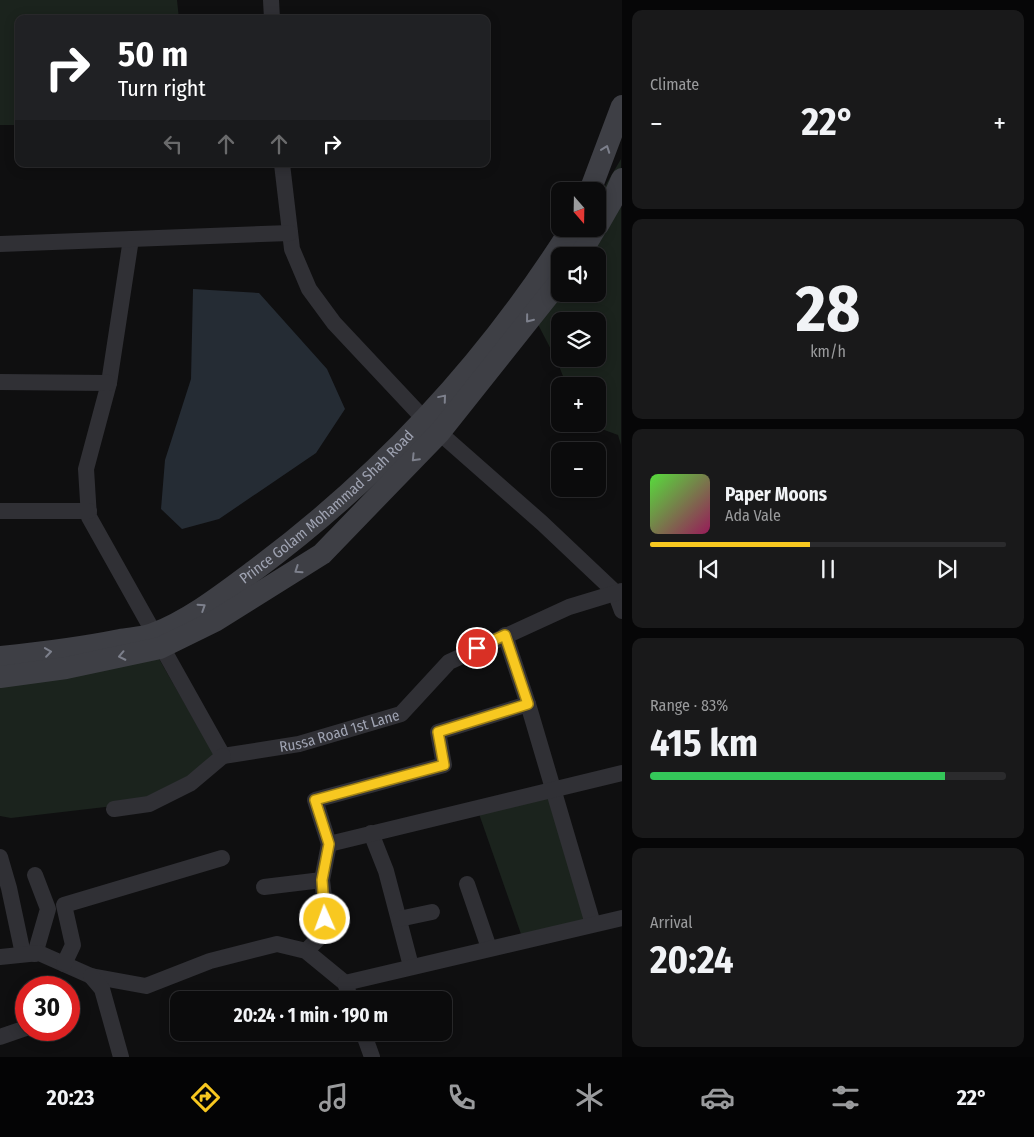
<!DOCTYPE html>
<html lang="en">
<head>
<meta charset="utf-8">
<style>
	:root { --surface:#0b0b0c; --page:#19191a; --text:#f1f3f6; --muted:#9a9b9d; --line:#2b2b2d; --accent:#f8c820 }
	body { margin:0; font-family:"Fira Sans Condensed",sans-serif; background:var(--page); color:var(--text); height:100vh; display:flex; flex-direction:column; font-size:19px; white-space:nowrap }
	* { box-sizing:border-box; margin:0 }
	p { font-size:16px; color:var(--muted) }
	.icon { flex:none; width:28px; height:28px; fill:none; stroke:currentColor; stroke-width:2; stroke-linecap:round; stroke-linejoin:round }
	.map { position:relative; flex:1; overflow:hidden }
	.sheet { display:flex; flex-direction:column; gap:10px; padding:10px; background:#060607; width:412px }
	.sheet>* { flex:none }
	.banner { position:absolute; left:15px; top:15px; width:475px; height:152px; border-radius:10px; box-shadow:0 2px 12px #0003,0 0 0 1px var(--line); background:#202124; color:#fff; overflow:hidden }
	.needle { width:32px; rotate:160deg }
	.controls { position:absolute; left:551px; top:182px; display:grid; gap:10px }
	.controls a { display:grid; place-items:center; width:55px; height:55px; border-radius:10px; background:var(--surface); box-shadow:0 2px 12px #0003,0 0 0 1px var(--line); font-size:25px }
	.speed { position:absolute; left:15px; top:976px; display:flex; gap:10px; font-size:25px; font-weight:700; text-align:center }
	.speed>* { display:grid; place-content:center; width:65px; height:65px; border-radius:50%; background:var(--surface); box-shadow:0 2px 12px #0003,0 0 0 1px var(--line); line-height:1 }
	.speed .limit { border:8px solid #d22; background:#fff; color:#111 }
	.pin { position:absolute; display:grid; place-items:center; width:42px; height:42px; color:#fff; margin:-21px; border:2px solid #fff; border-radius:50%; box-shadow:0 1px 5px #0007 }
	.me { position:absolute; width:55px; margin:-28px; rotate:358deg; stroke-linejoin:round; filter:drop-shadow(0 0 4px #0008) }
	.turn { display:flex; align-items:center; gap:18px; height:105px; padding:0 20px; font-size:22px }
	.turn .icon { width:65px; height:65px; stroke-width:2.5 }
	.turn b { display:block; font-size:35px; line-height:42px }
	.lanes { display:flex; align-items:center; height:48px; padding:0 20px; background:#0003; justify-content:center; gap:25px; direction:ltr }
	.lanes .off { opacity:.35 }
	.big { font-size:38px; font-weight:700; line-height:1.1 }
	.sheet .card { flex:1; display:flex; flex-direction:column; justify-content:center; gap:8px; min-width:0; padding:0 18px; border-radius:10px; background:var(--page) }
	.sheet .dial { align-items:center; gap:0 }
	.dial b { font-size:65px; line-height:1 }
	.song { display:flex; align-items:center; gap:15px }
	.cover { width:60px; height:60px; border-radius:8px; background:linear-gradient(135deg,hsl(110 70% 55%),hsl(330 70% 35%)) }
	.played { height:5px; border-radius:2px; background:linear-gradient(90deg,var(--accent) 45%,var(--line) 45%) }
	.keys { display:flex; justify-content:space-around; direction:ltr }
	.heat { display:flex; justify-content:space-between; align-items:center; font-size:28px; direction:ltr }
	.charge { height:8px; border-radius:4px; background:linear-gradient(90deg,#34c759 83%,var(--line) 0) }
	.trip { position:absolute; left:170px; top:991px; width:282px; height:50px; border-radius:10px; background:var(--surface); box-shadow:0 2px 12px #0003,0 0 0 1px var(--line); font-weight:700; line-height:50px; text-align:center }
	.menu { display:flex; height:80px; justify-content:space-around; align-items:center; background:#040405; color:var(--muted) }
	.menu .icon { width:35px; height:35px }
	.menu .active { color:var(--accent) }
	.menu b { font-size:22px; color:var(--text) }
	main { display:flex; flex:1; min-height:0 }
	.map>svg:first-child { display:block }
</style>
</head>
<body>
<main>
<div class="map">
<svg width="622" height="1057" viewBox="0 0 622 1057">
	<rect width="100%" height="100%" fill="#0f0f10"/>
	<!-- green -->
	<g fill="#1b231d" fill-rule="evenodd">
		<path d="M0 0H177L179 19H19V125H0Z"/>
		<path d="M621 159V445L618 435 588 424H598V386H567L557 361 530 309 560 259V294H598V256H562L579 229H598V198ZM560 321H598V359H560Z"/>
		<path d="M143 631 216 758 148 802 11 818 0 816V650Z"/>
		<path d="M550 794 588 922 521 934 478 811Z"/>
	</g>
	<!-- water -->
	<path fill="#252c34" d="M193 289 259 293 327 369 345 409 316 453 219 519 182 529 161 509 165 460 191 379Z"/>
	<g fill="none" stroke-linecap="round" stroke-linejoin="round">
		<!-- street -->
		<g stroke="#303035" stroke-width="16">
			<path d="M271 0 272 19"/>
			<path d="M282 164 292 249 309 289 334 323 425 420 542 523 615 592 622 611"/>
			<path id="s1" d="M131 239 109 383 86 469 89 517 223 756 299 744 401 714 449 662 569 607 622 591"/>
			<path d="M0 244 290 233"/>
			<path d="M0 382 109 383"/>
			<path d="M0 511H89"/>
			<path d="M505 635 528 704 593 924"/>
			<path d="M114 809 149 804 191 783 223 756"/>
			<path d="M371 833 386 871 411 966"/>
			<path d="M329 844 622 773"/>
			<path d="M0 857 9 888 23 954"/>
			<path d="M467 884 489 948"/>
			<path d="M264 887 322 880"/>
			<path d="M399 919 432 912"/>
			<path d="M306 951 324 933 325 905 322 880 329 844 315 800 444 765 438 732 528 704"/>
			<path d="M35 954 48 909 35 875"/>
			<path d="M0 957 39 953 91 976 146 986 210 961 277 944 306 951 345 983 351 1000"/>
			<path d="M64 964 73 945 64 905 222 858"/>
			<path d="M91 976 102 989 121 1057"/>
			<path d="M345 983 622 918"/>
			<path d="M363 1032 372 1057"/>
			<path d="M0 1037 26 1028"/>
		</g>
		<!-- secondary -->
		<g stroke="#3e3f45" stroke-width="22">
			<path d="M590 191 622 106"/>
			<path d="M598 225 614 197 622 179"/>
			<path d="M579 256 595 229"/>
			<path id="s2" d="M0 657C40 653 80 648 120 640 130 638 143 638 153 634 190 620 224 593 255 570 380 477 488 361 571 229"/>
			<path d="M0 677 66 668 160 648 215 621 322 554 440 432 560 281"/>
		</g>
	</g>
	<!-- one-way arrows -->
	<defs><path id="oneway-chevron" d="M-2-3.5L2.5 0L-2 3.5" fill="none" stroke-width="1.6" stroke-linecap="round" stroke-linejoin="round" transform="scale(1.25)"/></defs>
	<g stroke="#7d808c">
		<use href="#oneway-chevron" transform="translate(606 149) rotate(-70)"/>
		<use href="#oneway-chevron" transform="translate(529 319) rotate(129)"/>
		<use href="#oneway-chevron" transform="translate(443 398) rotate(-50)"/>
		<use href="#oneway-chevron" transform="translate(415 458) rotate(134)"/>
		<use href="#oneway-chevron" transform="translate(298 570) rotate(146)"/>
		<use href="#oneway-chevron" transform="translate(202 607) rotate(-33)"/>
		<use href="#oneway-chevron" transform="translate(48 652) rotate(-8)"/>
		<use href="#oneway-chevron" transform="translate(122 656) rotate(168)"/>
	</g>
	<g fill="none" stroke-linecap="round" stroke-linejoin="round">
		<defs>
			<path id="route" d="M325 919 322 880 329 844 315 800 444 765 438 732 528 704 505 635 477 648"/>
		</defs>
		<!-- route casing -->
		<use href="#route" stroke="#a18215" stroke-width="12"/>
		<!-- route -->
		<use href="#route" stroke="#f8c820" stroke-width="9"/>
	</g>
	<g text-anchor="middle" stroke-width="5" stroke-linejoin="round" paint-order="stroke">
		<!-- street labels -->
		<g font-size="15" fill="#9fa3b2" stroke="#0a0a0b">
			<text dy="5" stroke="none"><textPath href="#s2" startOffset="371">Prince Golam Mohammad Shah Road</textPath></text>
			<text dy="5" stroke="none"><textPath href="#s1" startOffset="676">Russa Road 1st Lane</textPath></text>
		</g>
	</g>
</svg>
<div class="controls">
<a><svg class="needle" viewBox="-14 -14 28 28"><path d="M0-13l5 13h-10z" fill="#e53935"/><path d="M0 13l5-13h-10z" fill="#9a9b9d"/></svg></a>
<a><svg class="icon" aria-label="sound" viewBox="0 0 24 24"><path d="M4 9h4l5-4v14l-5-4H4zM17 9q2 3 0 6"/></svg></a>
<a><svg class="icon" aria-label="layers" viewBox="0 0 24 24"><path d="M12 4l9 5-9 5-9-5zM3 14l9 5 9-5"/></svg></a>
<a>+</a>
<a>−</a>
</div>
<div class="speed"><div class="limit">30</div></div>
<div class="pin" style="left:477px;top:648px;background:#d93025"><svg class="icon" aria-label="arrive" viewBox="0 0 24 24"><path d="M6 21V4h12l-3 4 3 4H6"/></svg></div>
<svg class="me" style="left:325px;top:919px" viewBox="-20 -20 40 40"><circle r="17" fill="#f8c820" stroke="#fff" stroke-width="3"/><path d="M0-11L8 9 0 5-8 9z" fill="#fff"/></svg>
<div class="trip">20:24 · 1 min · 190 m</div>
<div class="banner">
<div class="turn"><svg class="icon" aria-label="right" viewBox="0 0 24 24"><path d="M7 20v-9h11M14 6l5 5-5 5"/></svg><div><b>50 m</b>Turn right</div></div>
<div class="lanes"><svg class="icon off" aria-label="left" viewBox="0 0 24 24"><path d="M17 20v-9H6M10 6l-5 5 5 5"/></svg><svg class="icon off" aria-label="ahead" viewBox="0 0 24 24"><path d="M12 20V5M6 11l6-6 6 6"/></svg><svg class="icon off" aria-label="ahead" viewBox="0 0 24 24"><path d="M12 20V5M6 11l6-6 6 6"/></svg><svg class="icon" aria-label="right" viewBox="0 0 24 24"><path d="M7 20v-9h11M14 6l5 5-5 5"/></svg></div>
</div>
</div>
<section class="sheet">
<div class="card"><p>Climate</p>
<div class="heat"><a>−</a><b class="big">22°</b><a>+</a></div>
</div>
<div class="card dial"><b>28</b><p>km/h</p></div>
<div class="card">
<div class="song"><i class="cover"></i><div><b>Paper Moons</b><p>Ada Vale</p></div></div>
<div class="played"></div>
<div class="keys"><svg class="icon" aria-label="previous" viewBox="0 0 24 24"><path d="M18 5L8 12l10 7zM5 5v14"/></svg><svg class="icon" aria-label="pause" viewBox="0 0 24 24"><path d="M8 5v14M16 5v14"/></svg><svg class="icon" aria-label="next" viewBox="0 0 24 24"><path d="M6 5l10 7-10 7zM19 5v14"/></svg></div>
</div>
<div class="card"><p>Range · 83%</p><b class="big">415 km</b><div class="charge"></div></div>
<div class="card"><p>Arrival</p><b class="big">20:24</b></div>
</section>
</main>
<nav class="menu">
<b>20:23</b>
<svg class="icon active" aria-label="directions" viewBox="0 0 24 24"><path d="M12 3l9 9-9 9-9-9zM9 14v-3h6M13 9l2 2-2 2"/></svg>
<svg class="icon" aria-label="music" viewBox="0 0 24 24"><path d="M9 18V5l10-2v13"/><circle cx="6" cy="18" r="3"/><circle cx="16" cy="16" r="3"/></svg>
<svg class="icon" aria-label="phone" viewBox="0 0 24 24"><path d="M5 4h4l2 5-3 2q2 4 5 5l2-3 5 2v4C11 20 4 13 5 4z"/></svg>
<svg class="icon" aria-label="climate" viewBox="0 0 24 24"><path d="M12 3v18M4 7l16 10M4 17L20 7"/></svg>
<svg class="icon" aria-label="car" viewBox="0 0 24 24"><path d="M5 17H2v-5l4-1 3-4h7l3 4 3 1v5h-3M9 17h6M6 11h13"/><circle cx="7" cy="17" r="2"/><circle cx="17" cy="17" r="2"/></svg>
<svg class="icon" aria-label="filters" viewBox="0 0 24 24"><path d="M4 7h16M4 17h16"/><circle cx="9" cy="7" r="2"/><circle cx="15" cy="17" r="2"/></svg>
<b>22°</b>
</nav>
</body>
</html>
